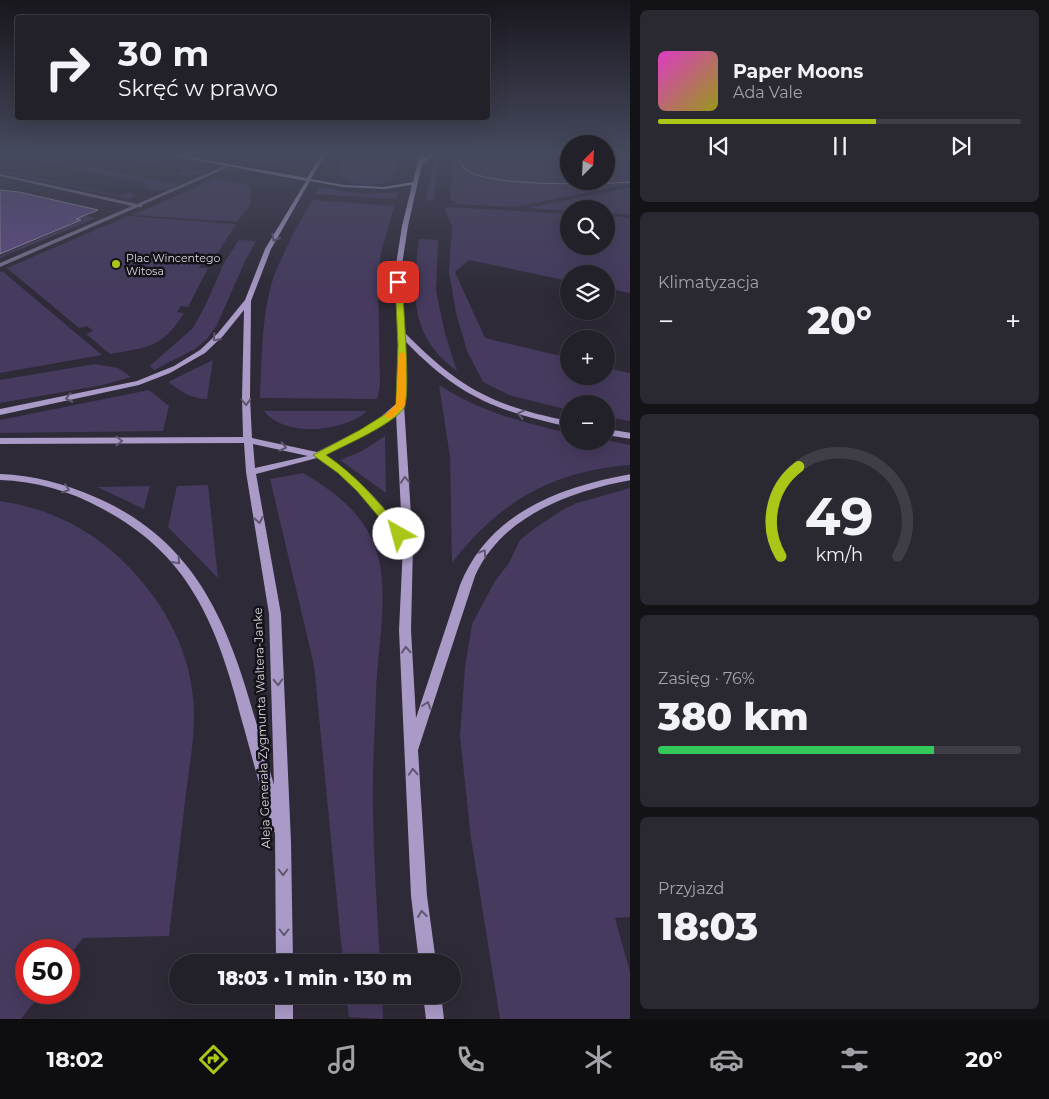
<!DOCTYPE html>
<html lang="pl">
<head>
<meta charset="utf-8">
<style>
	:root { --surface:#222029; --page:#2a2831; --text:#f1f3f6; --muted:#a2a3a8; --line:#3f3e46; --accent:#aac718 }
	body { margin:0; font-family:Montserrat,sans-serif; background:var(--page); color:var(--text); height:100vh; display:flex; flex-direction:column; font-size:19px; white-space:nowrap }
	* { box-sizing:border-box; margin:0 }
	p { font-size:16px; color:var(--muted) }
	.icon { flex:none; width:28px; height:28px; fill:none; stroke:currentColor; stroke-width:2; stroke-linecap:round; stroke-linejoin:round }
	.map { position:relative; flex:1; overflow:hidden }
	.sheet { display:flex; flex-direction:column; gap:10px; padding:10px; background:#131217; width:419px }
	.sheet>* { flex:none }
	.banner { position:absolute; left:15px; top:15px; width:475px; height:105px; border-radius:5px; box-shadow:0 5px 20px #0002,0 0 0 1px var(--line); background:#222029; color:var(--text); overflow:hidden }
	.needle { width:32px; rotate:24deg }
	.tools { position:absolute; left:560px; top:135px; display:grid; gap:10px }
	.tools a { display:grid; place-items:center; width:55px; height:55px; border-radius:50%; background:var(--surface); box-shadow:0 5px 20px #0002,0 0 0 1px var(--line); font-size:25px }
	.speed { position:absolute; left:15px; top:939px; display:flex; gap:10px; font-size:25px; font-weight:700; text-align:center }
	.speed>* { display:grid; place-content:center; width:65px; height:65px; border-radius:50%; background:var(--surface); box-shadow:0 5px 20px #0002,0 0 0 1px var(--line); line-height:1 }
	.speed .limit { border:8px solid #d22; background:#fff; color:#111 }
	.pin { position:absolute; display:grid; place-items:center; width:42px; height:42px; color:#fff; margin:-21px; border-radius:10px; box-shadow:0 2px 8px #0006 }
	.me { position:absolute; width:55px; margin:-28px; rotate:322deg; stroke-linejoin:round; filter:drop-shadow(0 0 4px #0008) }
	.turn { display:flex; align-items:center; gap:18px; height:105px; padding:0 20px; font-size:22px }
	.turn .icon { width:65px; height:65px; stroke-width:2.5 }
	.turn b { display:block; font-size:35px; line-height:42px }
	.big { font-size:38px; font-weight:800; line-height:1.1 }
	.sheet .widget { flex:1; display:flex; flex-direction:column; justify-content:center; gap:8px; min-width:0; padding:0 18px; border-radius:8px; background:var(--page) }
	.sheet .dial { align-items:center; gap:0 }
	.dial svg { height:130px; overflow:visible; fill:none; stroke:var(--line); stroke-width:7; stroke-linecap:round; text-anchor:middle }
	.dial text { fill:var(--text); stroke:none }
	.song { display:flex; align-items:center; gap:15px }
	.cover { width:60px; height:60px; border-radius:8px; background:linear-gradient(135deg,hsl(310 70% 55%),hsl(60 70% 35%)) }
	.played { height:5px; border-radius:2px; background:linear-gradient(90deg,var(--accent) 60%,var(--line) 60%) }
	.keys { display:flex; justify-content:space-around; direction:ltr }
	.heat { display:flex; justify-content:space-between; align-items:center; font-size:28px; direction:ltr }
	.charge { height:8px; border-radius:4px; background:linear-gradient(90deg,#34c759 76%,var(--line) 0) }
	.trip { position:absolute; left:169px; top:954px; width:292px; height:50px; border-radius:25px; background:var(--surface); box-shadow:0 5px 20px #0002,0 0 0 1px var(--line); font-weight:800; line-height:50px; text-align:center }
	.tabs { display:flex; height:80px; justify-content:space-around; align-items:center; background:#0e0d10; color:var(--muted) }
	.tabs .icon { width:35px; height:35px }
	.tabs .current { color:var(--accent) }
	.tabs b { font-size:22px; color:var(--text) }
	main { display:flex; flex:1; min-height:0 }
	.map>svg:first-child { display:block }
</style>
</head>
<body>
<main>
<div class="map">
<svg width="631" height="1019" viewBox="0 0 631 1019">
	<rect width="100%" height="100%" fill="#2e2a37"/>
	<!-- green -->
	<g fill="#463a5e">
		<path d="M0 153H16L171 183 177 181 178 183C170 194 153 190 141 188L149 184Z"/>
		<path d="M95 153H112L192 168 188 170 201 173 189 176 178 174 185 170Z"/>
		<path d="M184 153H286L277 163H272L268 166Z"/>
		<path d="M344 153H402L392 180C376 188 351 187 339 174L338 166Z"/>
		<path d="M441 153H448L440 159 436 175 434 200 426 201 434 159Z"/>
		<path d="M457 153H569V181H606V154L630 155V177L628 178 630 184 515 207 455 204V202L450 200 453 158Z"/>
		<path d="M0 170 121 196 130 192 136 196 130 199 0 172Z"/>
		<path d="M215 179 246 184 251 189 250 205 237 222 132 215Z"/>
		<path d="M319 187 362 194 398 192 396 199 315 194Z"/>
		<path d="M630 187V215L606 213V209H569V211L528 208Z"/>
		<path d="M312 200 394 206 381 253 378 276 380 387 377 399 260 398C262 358 261 315 274 276 284 250 298 225 312 200Z"/>
		<path d="M451 207 569 214V246H606V216L630 218V293L606 288V274H569V281L469 260 455 272 485 338 569 358V376H606V368L630 373V421L606 417V404H569V410L509 395 483 382 467 351 456 313 449 272 452 226 445 210V208Z"/>
		<path d="M71 213 96 218 0 258V256L83 220 59 214Z"/>
		<path d="M128 216 236 224 210 265 201 264 199 268H208L188 307 181 306 177 312 184 313C162 348 149 347 110 354L86 334 93 331 87 326 79 328 7 268Z"/>
		<path d="M419 239 438 240 436 290 445 334 457 371C409 336 412 293 419 239Z"/>
		<path d="M239 240 256 241 245 261 217 325 206 340 195 349 154 370 150 366 153 363 193 328 206 304 224 263Z"/>
		<path d="M2 271 102 355 0 373V272Z"/>
		<path d="M213 360 207 399C190 399 181 391 168 382Z"/>
		<path d="M95 364 118 368 131 377 103 385 0 403V380Z"/>
		<path d="M439 385C479 411 523 423 569 433V441L606 440 630 445V465C552 471 499 502 452 563L450 457Z"/>
		<path d="M149 390 169 406 163 431 0 433V420Z"/>
		<path d="M264 411H367C345 432 284 438 264 411Z"/>
		<path d="M385 436 386 493 340 460 362 451Z"/>
		<path d="M303 473C334 491 363 513 375 547 391 588 377 650 376 694 375 733 372 772 373 811 374 862 377 912 380 962H343L314 665 270 479Z"/>
		<path d="M208 485 218 578 168 527 177 486Z"/>
		<path d="M150 486 144 509 97 487Z"/>
		<path d="M630 488 631 917 615 918 630 972V1019H500L471 838 460 736 465 667 472 624 495 581 509 563 520 540 535 528 564 509 577 503Z"/>
		<path d="M0 501C48 508 89 528 123 561 167 604 196 660 194 722 193 749 188 775 185 801 180 846 174 891 169 936L83 938 69 956V950H26V992L41 993 21 1019H0Z"/>
		<path d="M346 995H382L383 1019 349 1017Z"/>
	</g>
	<!-- building -->
	<path fill="#634c88" stroke="#9c98a8" d="M0 190 19 192 98 210 76 219 81 220 0 254Z"/>
	<g fill="none" stroke-linecap="round" stroke-linejoin="round">
		<!-- street -->
		<path fill="#7c738f" fill-rule="evenodd" d="M227 165 231 166 142 205V207H138L0 267V263L132 206 0 176V174L137 204Z"/>
		<!-- secondary -->
		<g fill="#a99ac7" fill-rule="evenodd">
			<path d="M158 153H167L307 178 322 153H326L311 179 344 185 384 187 413 182 420 153H424L423 159 432 153H437L422 164 408 226 401 271 405 333C459 388 493 406 569 421V427C496 411 458 396 406 342L404 405 413 546 411 630 416 718 460 585C489 513 559 487 631 474V480C570 491 502 516 475 576L418 750 427 896 436 962H419L411 896 399 630 403 546 377 512 358 491 339 473 317 458 256 474 281 614 291 842 293 962H276L275 833 272 827C262 794 253 761 244 728 219 633 195 557 101 508 70 491 35 481 0 480V474C33 475 65 484 95 497 221 551 239 667 274 785L269 614 246 472 244 443 0 444V438L243 437 242 398 244 310 223 336 205 353 170 373 139 385 0 415V409L137 381 174 366 200 350 218 333 245 300 265 249 306 181ZM310 181 344 187 384 189 412 185 402 226 395 271 398 345 396 404 371 425 317 452 252 438 250 398 251 301 271 249ZM396 414 402 531C380 501 356 476 325 455L365 435ZM253 444 308 456 255 468Z"/>
			<path d="M606 429 631 433V439L606 435Z"/>
			<rect x="275" y="995" width="18" height="24"/>
			<path d="M423 995H441L444 1019H426Z"/>
		</g>
		<!-- tram -->
		<g stroke="#a5a2ac" stroke-width="1">
			<path d="M465 153 458 159C460 162 462 166 465 169 489 188 599 184 631 182"/>
			<path d="M606 153 631 154"/>
		</g>
	</g>
	<!-- one-way arrows -->
	<defs><path id="oneway-chevron" d="M-2-3.5L2.5 0L-2 3.5" fill="none" stroke-width="1.6" stroke-linecap="round" stroke-linejoin="round" transform="scale(1.25)"/></defs>
	<g stroke="#5f5670">
		<use href="#oneway-chevron" transform="translate(275 238) rotate(120)"/>
		<use href="#oneway-chevron" transform="translate(216 338) rotate(131)"/>
		<use href="#oneway-chevron" transform="translate(69 398) rotate(168)"/>
		<use href="#oneway-chevron" transform="translate(246 402) rotate(89)"/>
		<use href="#oneway-chevron" transform="translate(521 414) rotate(-165)"/>
		<use href="#oneway-chevron" transform="translate(119 441)"/>
		<use href="#oneway-chevron" transform="translate(283 447) rotate(12)"/>
		<use href="#oneway-chevron" transform="translate(405 480) rotate(-93)"/>
		<use href="#oneway-chevron" transform="translate(66 489) rotate(19)"/>
		<use href="#oneway-chevron" transform="translate(259 520) rotate(80)"/>
		<use href="#oneway-chevron" transform="translate(483 553) rotate(-57)"/>
		<use href="#oneway-chevron" transform="translate(177 561) rotate(49)"/>
		<use href="#oneway-chevron" transform="translate(406 650) rotate(-93)"/>
		<use href="#oneway-chevron" transform="translate(278 682) rotate(88)"/>
		<use href="#oneway-chevron" transform="translate(427 705) rotate(-72)"/>
		<use href="#oneway-chevron" transform="translate(413 772) rotate(-93)"/>
		<use href="#oneway-chevron" transform="translate(283 872) rotate(90)"/>
		<use href="#oneway-chevron" transform="translate(422 914) rotate(-97)"/>
		<use href="#oneway-chevron" transform="translate(284 932) rotate(90)"/>
	</g>
	<!-- sky -->
	<linearGradient id="sky" x2="0" y2="1"><stop stop-color="#19171e"/><stop offset="0.52" stop-color="#464a5e"/><stop offset="1" stop-color="#464a5e" stop-opacity="0"/></linearGradient>
	<rect width="631" height="296" fill="url(#sky)"/>
	<!-- route -->
	<path fill="#aac718" stroke="#6e8110" d="M395 280 402 282C403 301 411 396 404 408 392 425 345 445 326 455 357 476 379 503 403 531L405 534 399 538 395 536 357 491 338 473 313 455 360 430 392 410 396 405 398 345Z"/>
	<!-- slow -->
	<path fill="#f59e0b" d="M399 352 406 354 405 405 392 418H389L384 416 396 404Z"/>
	<!-- markers -->
	<circle fill="#aac718" stroke="#151319" stroke-width="2" cx="116" cy="264" r="5"/>
	<g text-anchor="middle" stroke-width="5" stroke-linejoin="round" paint-order="stroke">
		<!-- far-poi labels -->
		<g font-size="11" fill="#dbd9e1" stroke="#151319" text-anchor="start">
			<text x="126" y="262">Plac Wincentego<tspan x="126" dy="13">Witosa</tspan></text>
		</g>
		<!-- street labels -->
		<g font-size="12" fill="#dbd9e1" stroke="#151319">
			<text transform="translate(262 728) rotate(-92)" y="4">Aleja Generała Zygmunta Waltera-Janke</text>
		</g>
	</g>
</svg>
<div class="tools">
<a><svg class="needle" viewBox="-14 -14 28 28"><path d="M0-13l5 13h-10z" fill="#e53935"/><path d="M0 13l5-13h-10z" fill="#a2a3a8"/></svg></a>
<a><svg class="icon" aria-label="search" viewBox="0 0 24 24"><circle cx="10" cy="10" r="6"/><path d="M15 15l6 6"/></svg></a>
<a><svg class="icon" aria-label="layers" viewBox="0 0 24 24"><path d="M12 4l9 5-9 5-9-5zM3 14l9 5 9-5"/></svg></a>
<a>+</a>
<a>−</a>
</div>
<div class="speed"><div class="limit">50</div></div>
<div class="pin" style="left:398px;top:282px;background:#d93025"><svg class="icon" aria-label="arrive" viewBox="0 0 24 24"><path d="M6 21V4h12l-3 4 3 4H6"/></svg></div>
<svg class="me" style="left:399px;top:534px" viewBox="-20 -20 40 40"><circle r="19" fill="#fff"/><path d="M0-13L10 11 0 6-10 11z" fill="#aac718"/></svg>
<div class="trip">18:03 · 1 min · 130 m</div>
<div class="banner">
<div class="turn"><svg class="icon" aria-label="right" viewBox="0 0 24 24"><path d="M7 20v-9h11M14 6l5 5-5 5"/></svg><div><b>30 m</b>Skręć w prawo</div></div>
</div>
</div>
<section class="sheet">
<div class="widget">
<div class="song"><i class="cover"></i><div><b>Paper Moons</b><p>Ada Vale</p></div></div>
<div class="played"></div>
<div class="keys"><svg class="icon" aria-label="previous" viewBox="0 0 24 24"><path d="M18 5L8 12l10 7zM5 5v14"/></svg><svg class="icon" aria-label="pause" viewBox="0 0 24 24"><path d="M8 5v14M16 5v14"/></svg><svg class="icon" aria-label="next" viewBox="0 0 24 24"><path d="M6 5l10 7-10 7zM19 5v14"/></svg></div>
</div>
<div class="widget"><p>Klimatyzacja</p>
<div class="heat"><a>−</a><b class="big">20°</b><a>+</a></div>
</div>
<div class="widget dial"><svg viewBox="0 0 100 80">
<path d="M14 69A42 42 0 1 1 86 69"/>
<path d="M14 69A42 42 0 0 1 25 14" stroke="#aac718"/>
<text x="50" y="56" font-size="32" font-weight="700">49</text>
<text x="50" y="72" font-size="11">km/h</text>
</svg></div>
<div class="widget"><p>Zasięg · 76%</p><b class="big">380 km</b><div class="charge"></div></div>
<div class="widget"><p>Przyjazd</p><b class="big">18:03</b></div>
</section>
</main>
<nav class="tabs">
<b>18:02</b>
<svg class="icon current" aria-label="directions" viewBox="0 0 24 24"><path d="M12 3l9 9-9 9-9-9zM9 14v-3h6M13 9l2 2-2 2"/></svg>
<svg class="icon" aria-label="music" viewBox="0 0 24 24"><path d="M9 18V5l10-2v13"/><circle cx="6" cy="18" r="3"/><circle cx="16" cy="16" r="3"/></svg>
<svg class="icon" aria-label="phone" viewBox="0 0 24 24"><path d="M5 4h4l2 5-3 2q2 4 5 5l2-3 5 2v4C11 20 4 13 5 4z"/></svg>
<svg class="icon" aria-label="climate" viewBox="0 0 24 24"><path d="M12 3v18M4 7l16 10M4 17L20 7"/></svg>
<svg class="icon" aria-label="car" viewBox="0 0 24 24"><path d="M5 17H2v-5l4-1 3-4h7l3 4 3 1v5h-3M9 17h6M6 11h13"/><circle cx="7" cy="17" r="2"/><circle cx="17" cy="17" r="2"/></svg>
<svg class="icon" aria-label="filters" viewBox="0 0 24 24"><path d="M4 7h16M4 17h16"/><circle cx="9" cy="7" r="2"/><circle cx="15" cy="17" r="2"/></svg>
<b>20°</b>
</nav>
</body>
</html>
